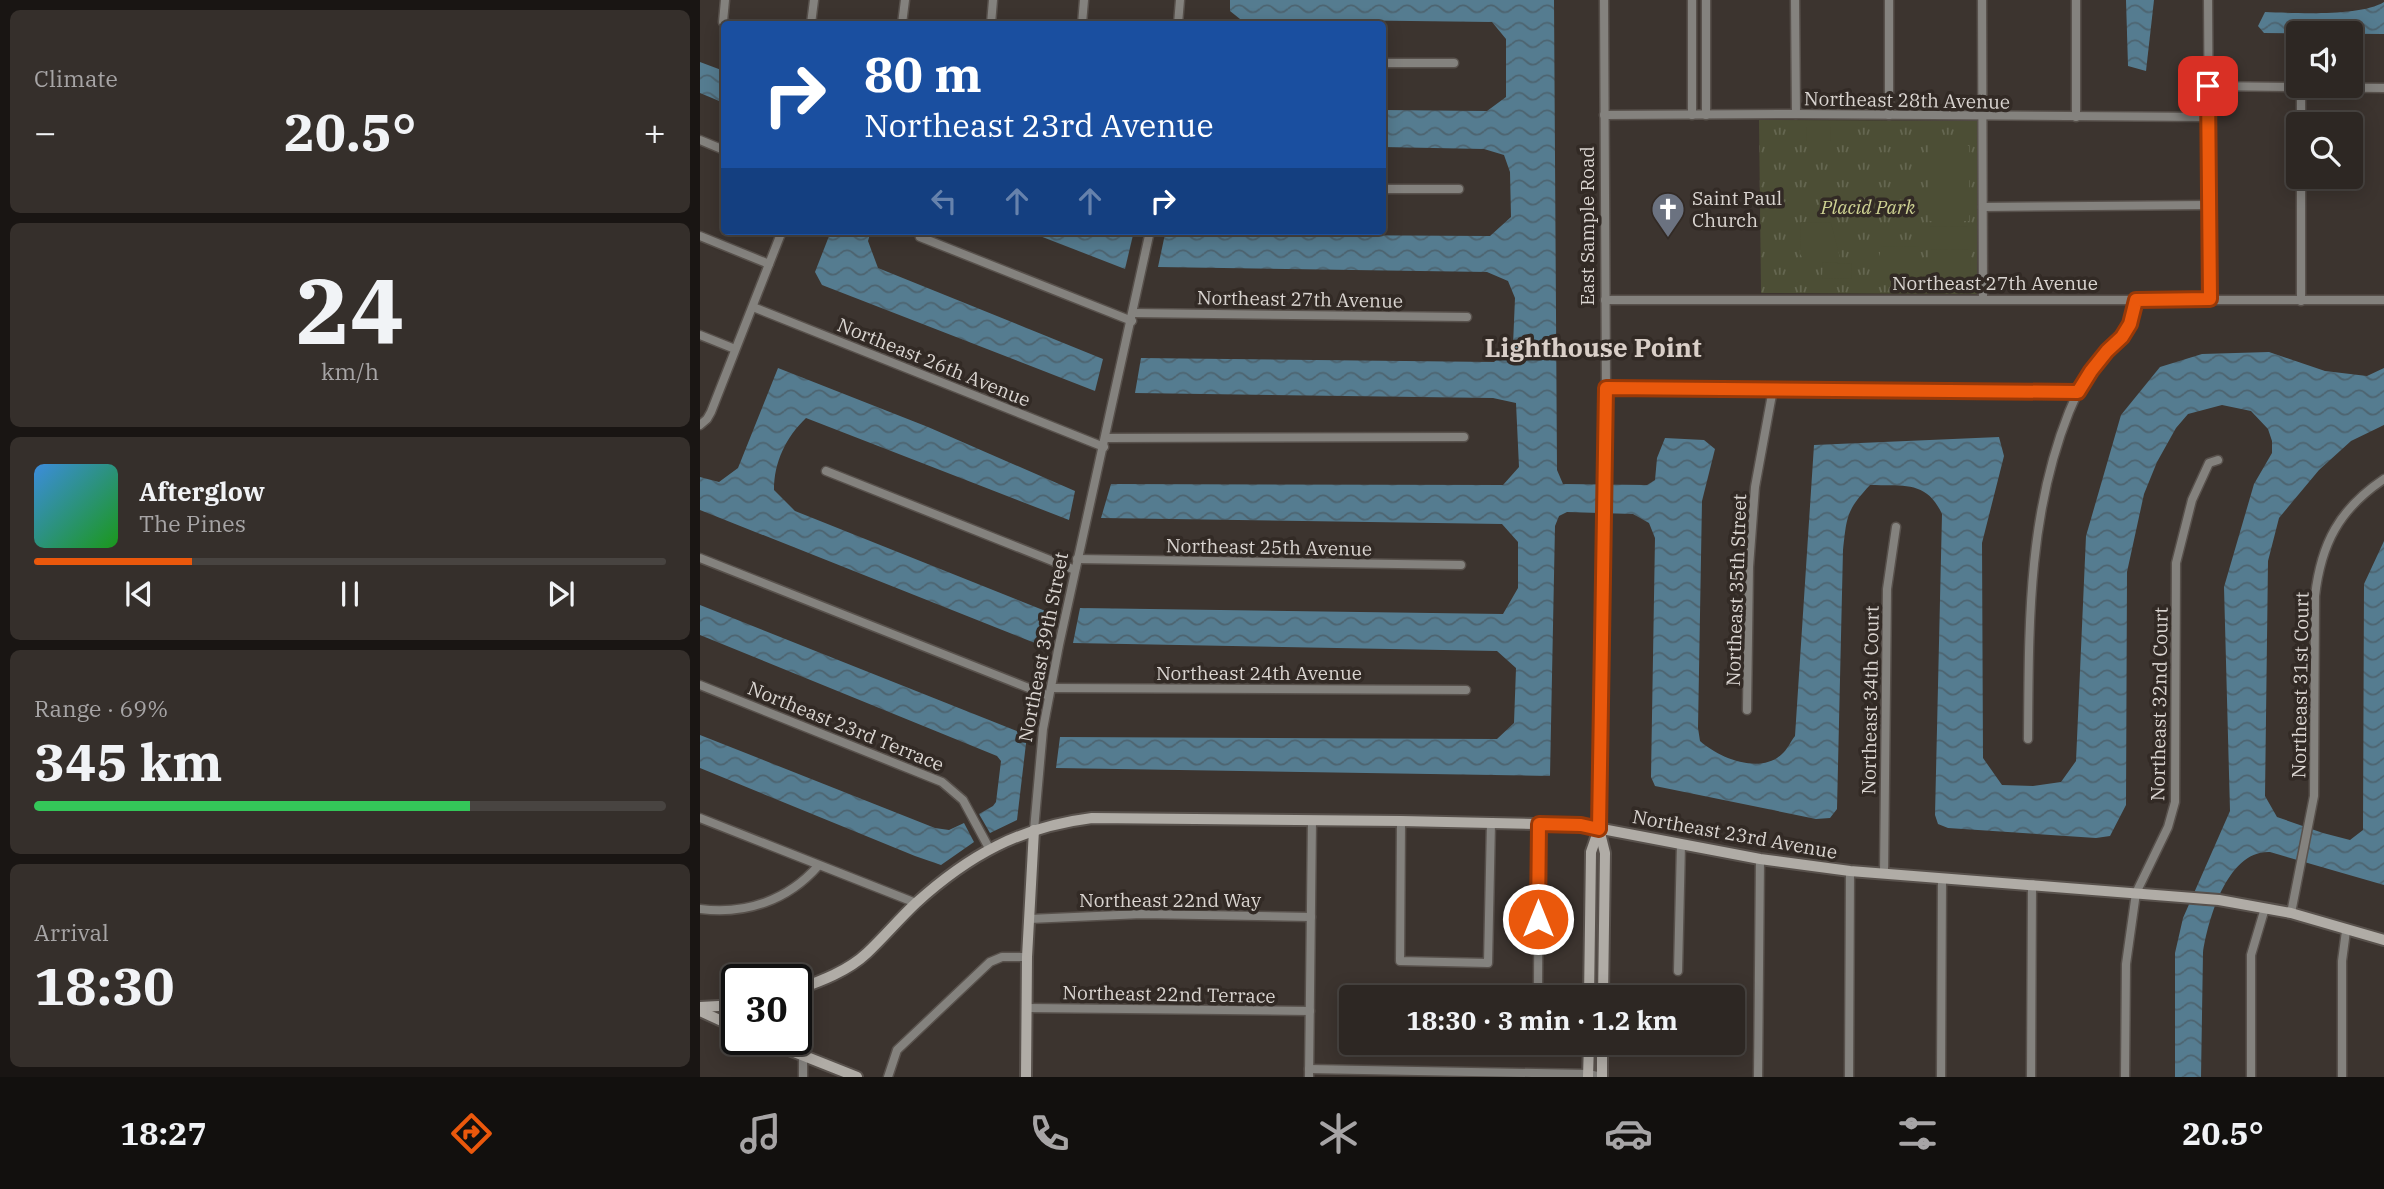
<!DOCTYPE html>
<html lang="en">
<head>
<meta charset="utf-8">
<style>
	:root { --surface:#2d2723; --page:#352f2b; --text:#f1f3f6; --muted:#a7a5a6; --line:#484441; --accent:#ea580c }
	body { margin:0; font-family:"IBM Plex Serif",serif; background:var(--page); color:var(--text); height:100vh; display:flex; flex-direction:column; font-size:26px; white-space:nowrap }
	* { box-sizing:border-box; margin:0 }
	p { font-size:23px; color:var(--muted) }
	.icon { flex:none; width:38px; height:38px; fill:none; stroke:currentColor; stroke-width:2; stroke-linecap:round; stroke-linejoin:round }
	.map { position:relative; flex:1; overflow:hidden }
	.drawer { display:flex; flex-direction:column; gap:10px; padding:10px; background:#191513; width:700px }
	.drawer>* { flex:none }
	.banner { position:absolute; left:21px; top:21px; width:665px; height:214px; border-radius:7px; box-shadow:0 4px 18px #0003,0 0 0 2px var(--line); background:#1a4fa0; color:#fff; overflow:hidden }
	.buttons { position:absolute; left:1586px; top:21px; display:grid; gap:14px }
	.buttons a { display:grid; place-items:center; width:77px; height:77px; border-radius:7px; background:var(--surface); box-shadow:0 4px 18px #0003,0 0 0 2px var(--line); font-size:35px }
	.speed { position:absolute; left:21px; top:964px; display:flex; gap:14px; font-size:35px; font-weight:700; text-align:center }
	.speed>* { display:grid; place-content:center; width:91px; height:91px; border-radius:50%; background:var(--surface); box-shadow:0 4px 18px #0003,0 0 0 2px var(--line); line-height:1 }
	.speed .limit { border:4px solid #111; border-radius:10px; background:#fff; color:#111 }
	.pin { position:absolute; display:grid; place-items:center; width:60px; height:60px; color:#fff; margin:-30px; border-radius:14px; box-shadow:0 4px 10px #0006 }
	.me { position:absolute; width:77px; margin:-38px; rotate:0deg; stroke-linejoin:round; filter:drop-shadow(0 0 5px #0008) }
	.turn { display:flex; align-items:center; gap:24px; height:147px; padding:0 28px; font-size:32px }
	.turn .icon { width:91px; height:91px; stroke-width:2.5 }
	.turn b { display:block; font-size:49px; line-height:60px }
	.lanes { display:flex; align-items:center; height:66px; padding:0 28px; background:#0003; justify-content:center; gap:35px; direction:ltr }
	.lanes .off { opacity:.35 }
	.big { font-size:52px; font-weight:700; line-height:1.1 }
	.drawer .card { flex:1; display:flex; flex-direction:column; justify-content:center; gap:10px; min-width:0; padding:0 24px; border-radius:10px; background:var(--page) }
	.drawer .dial { align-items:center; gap:0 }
	.dial b { font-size:91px; line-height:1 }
	.song { display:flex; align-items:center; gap:21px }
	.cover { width:84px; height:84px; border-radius:10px; background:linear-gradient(135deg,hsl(210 70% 55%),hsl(120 70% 35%)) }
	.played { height:7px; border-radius:4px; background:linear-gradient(90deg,var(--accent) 25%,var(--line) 25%) }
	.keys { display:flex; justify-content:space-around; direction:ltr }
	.heat { display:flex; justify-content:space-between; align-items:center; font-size:38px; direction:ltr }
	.charge { height:10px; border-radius:5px; background:linear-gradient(90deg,#34c759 69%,var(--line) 0) }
	.trip { position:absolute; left:639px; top:985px; width:406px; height:70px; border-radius:7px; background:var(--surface); box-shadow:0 4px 18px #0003,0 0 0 2px var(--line); font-weight:700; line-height:70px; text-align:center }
	.tab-bar { display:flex; height:112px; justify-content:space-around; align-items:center; background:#12100e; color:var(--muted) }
	.tab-bar .icon { width:49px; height:49px }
	.tab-bar .selected { color:var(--accent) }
	.tab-bar b { font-size:32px; color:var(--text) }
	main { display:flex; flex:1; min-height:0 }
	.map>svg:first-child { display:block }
</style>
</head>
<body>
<main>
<section class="drawer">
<div class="card"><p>Climate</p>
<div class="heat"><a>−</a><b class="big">20.5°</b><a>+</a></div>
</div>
<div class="card dial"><b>24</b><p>km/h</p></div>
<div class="card">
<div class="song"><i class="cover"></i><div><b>Afterglow</b><p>The Pines</p></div></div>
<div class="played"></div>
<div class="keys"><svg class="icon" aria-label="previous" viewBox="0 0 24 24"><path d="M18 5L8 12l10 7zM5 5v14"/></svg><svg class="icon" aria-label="pause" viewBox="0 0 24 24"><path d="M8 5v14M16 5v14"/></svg><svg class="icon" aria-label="next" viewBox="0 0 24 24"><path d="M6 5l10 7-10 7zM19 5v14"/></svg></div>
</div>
<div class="card"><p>Range · 69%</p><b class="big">345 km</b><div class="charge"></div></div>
<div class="card"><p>Arrival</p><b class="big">18:30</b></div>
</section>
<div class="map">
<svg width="1684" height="1077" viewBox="0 0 1684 1077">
	<defs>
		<pattern id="grass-tufts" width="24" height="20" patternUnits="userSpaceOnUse" patternTransform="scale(1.75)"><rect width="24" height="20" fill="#4c4e35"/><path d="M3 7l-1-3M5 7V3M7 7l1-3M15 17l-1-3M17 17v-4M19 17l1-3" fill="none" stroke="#656751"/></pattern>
		<pattern id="water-waves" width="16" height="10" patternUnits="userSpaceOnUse" patternTransform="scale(1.75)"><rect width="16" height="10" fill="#557c90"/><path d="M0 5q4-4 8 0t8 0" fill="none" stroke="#4d6470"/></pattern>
	</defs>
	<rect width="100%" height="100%" fill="#3c342f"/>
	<!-- grass -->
	<path fill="url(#grass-tufts)" d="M1059 120 1277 121V294L1061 293Z"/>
	<!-- garden -->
	<g fill="#4c4e35">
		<path d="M1107 127H1131L1130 141H1106Z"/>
		<rect x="1228" y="146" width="41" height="75"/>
		<path d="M1101 222 1131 223 1140 258H1103L1100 254Z"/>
		<path d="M1228 226 1269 227V244H1228Z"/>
		<path d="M1219 246V281H1180V247Z"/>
		<path d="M1270 249 1271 285 1229 286V250Z"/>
		<path d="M1123 262 1152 264 1151 279 1122 278Z"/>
	</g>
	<!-- water -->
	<g fill="url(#water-waves)">
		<path d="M530 0H854L857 470 863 484 947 485 955 480 957 458 965 438 1004 440 1015 449 1002 501 998 728 1000 741C1019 758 1060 775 1082 754 1087 750 1091 741 1095 736L1114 445 1299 437 1304 456 1282 543 1283 758 1302 785 1333 786 1361 782 1376 761 1386 536 1421 415 1460 367 1502 354 1569 352 1625 371 1667 376 1684 368V425L1651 441 1619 470 1579 518 1568 561 1565 796 1577 817 1623 833 1650 840 1663 830 1664 584 1684 541V885L1570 852C1527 850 1508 920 1503 953L1501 1077H1475V953L1483 918 1530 811 1524 587 1554 484 1572 453V441L1568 429 1551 411 1522 405 1488 414 1476 428 1457 462 1444 494 1427 572 1426 805 1410 836 1396 838 1248 828 1238 824 1235 815 1242 514C1227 480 1202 486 1170 485 1146 511 1147 516 1143 550L1137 809 1130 818 1116 819 955 786 951 777 955 538 949 523 933 514 867 512 859 516 855 526 850 776 356 768 360 737 797 739 814 723 816 668 797 651 373 643 380 608 803 614 818 588V542L802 524 401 518 411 484 803 485 819 467 816 403 793 398 435 393 441 358 794 362 813 345 815 298 808 281 787 272 458 267 465 234 790 236 811 217 810 172 804 155 784 149 683 147V110L787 111 806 97V39L792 22 540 19 530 11Z"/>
		<path d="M1426 0H1454L1446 71 1428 66Z"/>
		<path d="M1684 2V34L1564 33 1558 26 1565 12C1594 13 1660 17 1684 2Z"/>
		<path d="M0 62 24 71V103L0 93Z"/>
		<path d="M131 231H171L168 241 178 268 403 359 395 391 122 285 115 272Z"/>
		<path d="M327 231H424L433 235 425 269Z"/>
		<path d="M78 368 228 427 375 491 369 520 106 418C86 437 74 462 74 490L95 511 348 612 340 645 0 510V477L19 482 38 468Z"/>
		<path d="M0 605 327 735 317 820 290 833 279 814 293 806 296 802 301 761 297 756 0 635Z"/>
		<path d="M0 735 235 828 249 830 264 823 274 842 241 865 215 856 0 768Z"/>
	</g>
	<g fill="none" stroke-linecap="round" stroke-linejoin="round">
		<defs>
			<g id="street">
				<path d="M25 0 23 22 28 24"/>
				<path d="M992 0V115"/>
				<path d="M1006 0V115"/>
				<path d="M1095 0 1096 114"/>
				<path d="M1282 0 1283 299"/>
				<path d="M1376 0V117"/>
				<path d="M1508 0 1510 299"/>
				<path d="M111 24 114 0"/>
				<path d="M202 24 205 0"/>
				<path d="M291 24 293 0"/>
				<path d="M382 24 384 0"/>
				<path d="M478 24 480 0"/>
				<path d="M682 63H754"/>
				<path d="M1508 86 1684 88"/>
				<path d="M1601 88V124"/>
				<path d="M904 115 1096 114 1509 117"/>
				<path d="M1189 115V0"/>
				<path d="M0 140 24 150"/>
				<path d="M1601 177V301"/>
				<path d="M682 189H759"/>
				<path d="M1283 207 1508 205"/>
				<path d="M0 236 69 264"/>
				<path d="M220 237 432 321"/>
				<path d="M905 300H1684"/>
				<path d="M53 307 404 447"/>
				<path d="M434 313 767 317"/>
				<path d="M0 335 35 349"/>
				<path d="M906 388 1378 392"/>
				<path d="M0 425 7 419 11 412 82 231"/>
				<path d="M406 438 764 437"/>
				<path d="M126 471 375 570"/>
				<path d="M0 558 349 696"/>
				<path d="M377 559 761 565"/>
				<path d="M0 685 242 782 263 800 289 848"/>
				<path d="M351 688 766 690"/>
				<path d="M1047 710 1049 567 1055 487 1073 389"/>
				<path d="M1328 739C1329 628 1327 517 1369 412 1377 391 1390 371 1405 353 1413 344 1424 337 1430 326 1433 318 1434 308 1436 300"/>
				<path d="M0 818 216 903"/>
				<path d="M701 821 700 961 788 963 791 822"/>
				<path d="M899 829 906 388 904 0"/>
				<path d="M334 830 343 729 359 645 450 231"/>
				<path d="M1184 874 1187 589 1196 527"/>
				<path d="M0 909C46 915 88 900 118 866"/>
				<path d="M1591 913 1614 796 1615 596C1621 544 1639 509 1684 479"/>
				<path d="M329 919 442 914 611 917"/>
				<path d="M978 971 981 844"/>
				<path d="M838 985 839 824"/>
				<path d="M327 1008 610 1011"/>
				<path d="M103 1057V1077"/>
				<path d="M609 1069 888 1074 902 1077"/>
				<path d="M188 1077 197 1050 290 962 302 957H327"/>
				<path d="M609 1077 612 820"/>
				<path d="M1058 1077 1060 859"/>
				<path d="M1149 1077 1150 871"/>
				<path d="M1241 1077 1242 878"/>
				<path d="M1331 1077 1332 884"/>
				<path d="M1425 1077 1426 964 1436 893 1468 827 1475 802 1476 563 1492 500 1509 463 1518 460"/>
				<path d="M1551 1077V955L1565 908"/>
				<path d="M1642 1077V961L1646 931"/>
			</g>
			<g id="secondary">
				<path d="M899 829 905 853 903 998"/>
				<path d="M96 990C121 981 148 971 167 953 184 937 199 919 216 903 269 855 320 827 392 818L701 821 881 825 1060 859 1150 871 1519 900 1591 913 1684 940"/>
				<path d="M889 998 891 852 899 829"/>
				<path d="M0 1007 37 1005"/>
				<path d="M0 1011 37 1028"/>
				<path d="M64 1040 157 1077"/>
				<path d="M326 1077 327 957 334 830"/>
				<path d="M888 1077 889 1043"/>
				<path d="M902 1077V1043"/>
			</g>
		</defs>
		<!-- street casing -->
		<use href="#street" stroke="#58514c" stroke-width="11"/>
		<!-- secondary casing -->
		<use href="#secondary" stroke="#58514c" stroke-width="14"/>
		<!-- street -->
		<use href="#street" stroke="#84827e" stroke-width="8"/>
		<!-- secondary -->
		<use href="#secondary" stroke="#b0aca6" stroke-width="10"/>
	</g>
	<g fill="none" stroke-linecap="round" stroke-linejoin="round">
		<defs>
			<path id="route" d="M838 919 839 824 881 825 899 829 906 388 1378 392 1391 371 1407 351 1422 337 1430 324 1436 300 1510 299 1508 86"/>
		</defs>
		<!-- route casing -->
		<use href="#route" stroke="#983908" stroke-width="18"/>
		<!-- route -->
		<use href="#route" stroke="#ea580c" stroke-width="12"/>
	</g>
	<!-- icons -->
	<defs>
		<symbol id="church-pin" viewBox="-11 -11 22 30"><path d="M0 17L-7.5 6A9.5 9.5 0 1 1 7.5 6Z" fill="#6b7280" stroke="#322a25"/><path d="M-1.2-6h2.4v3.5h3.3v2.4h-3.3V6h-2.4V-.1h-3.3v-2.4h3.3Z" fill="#fff"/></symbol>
	</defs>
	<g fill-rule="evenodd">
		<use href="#church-pin" x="949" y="190" width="38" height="52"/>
	</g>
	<g text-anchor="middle" stroke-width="7" stroke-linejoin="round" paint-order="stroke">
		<!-- street labels -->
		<g font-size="19" fill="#dad5d1" stroke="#322a25">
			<text transform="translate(1207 100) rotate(1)" y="7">Northeast 28th Avenue</text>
			<text transform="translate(887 226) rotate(-90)" y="7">East Sample Road</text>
			<text x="1295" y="290">Northeast 27th Avenue</text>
			<text transform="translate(600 299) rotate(1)" y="7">Northeast 27th Avenue</text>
			<text transform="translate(234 362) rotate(22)" y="7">Northeast 26th Avenue</text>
			<text transform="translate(569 547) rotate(1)" y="7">Northeast 25th Avenue</text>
			<text transform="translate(1036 590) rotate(-88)" y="7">Northeast 35th Street</text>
			<text transform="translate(343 647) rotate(-79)" y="7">Northeast 39th Street</text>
			<text x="559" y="680">Northeast 24th Avenue</text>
			<text transform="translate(1600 685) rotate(-89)" y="7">Northeast 31st Court</text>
			<text transform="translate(1170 700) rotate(-89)" y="7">Northeast 34th Court</text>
			<text transform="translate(1459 704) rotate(-89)" y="7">Northeast 32nd Court</text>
			<text transform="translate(146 726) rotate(22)" y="7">Northeast 23rd Terrace</text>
			<text transform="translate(1035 834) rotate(10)" y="7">Northeast 23rd Avenue</text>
			<text x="470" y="907">Northeast 22nd Way</text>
			<text transform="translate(469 994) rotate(1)" y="7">Northeast 22nd Terrace</text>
		</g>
		<!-- poi labels -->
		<g font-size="19" fill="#dad5d1" stroke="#322a25" text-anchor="start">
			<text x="992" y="205">Saint Paul<tspan x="992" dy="22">Church</tspan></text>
		</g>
		<!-- park labels -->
		<g font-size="19" font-style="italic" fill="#cfd393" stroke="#322a25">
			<text x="1168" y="214">Placid Park</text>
		</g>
		<!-- district labels -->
		<g font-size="26" font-weight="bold" fill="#d9cfc8" stroke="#322a25">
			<text x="893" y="357">Lighthouse Point</text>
		</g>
	</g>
</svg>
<div class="buttons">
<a><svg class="icon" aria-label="sound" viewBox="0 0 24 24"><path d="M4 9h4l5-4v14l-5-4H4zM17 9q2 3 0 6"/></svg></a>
<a><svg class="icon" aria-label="search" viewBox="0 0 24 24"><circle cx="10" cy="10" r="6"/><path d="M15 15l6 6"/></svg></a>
</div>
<div class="speed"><div class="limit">30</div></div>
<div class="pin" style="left:1508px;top:86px;background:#d93025"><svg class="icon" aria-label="arrive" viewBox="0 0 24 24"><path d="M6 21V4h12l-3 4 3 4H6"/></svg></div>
<svg class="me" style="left:838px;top:919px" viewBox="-20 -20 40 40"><circle r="17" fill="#ea580c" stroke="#fff" stroke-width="3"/><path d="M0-11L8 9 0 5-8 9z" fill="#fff"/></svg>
<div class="trip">18:30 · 3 min · 1.2 km</div>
<div class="banner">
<div class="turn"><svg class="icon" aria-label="right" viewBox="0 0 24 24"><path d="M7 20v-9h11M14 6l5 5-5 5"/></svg><div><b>80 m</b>Northeast 23rd Avenue</div></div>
<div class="lanes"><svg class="icon off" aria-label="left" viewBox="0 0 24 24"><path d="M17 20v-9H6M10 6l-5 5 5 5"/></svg><svg class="icon off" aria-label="ahead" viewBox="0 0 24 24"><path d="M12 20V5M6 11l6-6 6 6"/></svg><svg class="icon off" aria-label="ahead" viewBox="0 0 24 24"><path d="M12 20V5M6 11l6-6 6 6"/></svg><svg class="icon" aria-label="right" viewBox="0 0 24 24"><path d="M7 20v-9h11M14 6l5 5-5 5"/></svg></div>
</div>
</div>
</main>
<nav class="tab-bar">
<b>18:27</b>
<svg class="icon selected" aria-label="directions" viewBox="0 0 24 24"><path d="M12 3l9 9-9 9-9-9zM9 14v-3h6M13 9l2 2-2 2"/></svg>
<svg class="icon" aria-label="music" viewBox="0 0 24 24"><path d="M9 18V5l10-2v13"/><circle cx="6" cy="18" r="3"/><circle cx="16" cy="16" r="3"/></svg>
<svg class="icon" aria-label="phone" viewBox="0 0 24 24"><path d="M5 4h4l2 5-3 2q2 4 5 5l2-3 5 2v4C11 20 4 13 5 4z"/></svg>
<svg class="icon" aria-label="climate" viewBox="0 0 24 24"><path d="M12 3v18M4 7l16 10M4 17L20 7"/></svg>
<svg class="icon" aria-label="car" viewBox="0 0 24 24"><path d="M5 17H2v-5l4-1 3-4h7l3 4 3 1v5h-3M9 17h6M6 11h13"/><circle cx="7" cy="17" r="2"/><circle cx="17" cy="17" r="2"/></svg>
<svg class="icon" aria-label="filters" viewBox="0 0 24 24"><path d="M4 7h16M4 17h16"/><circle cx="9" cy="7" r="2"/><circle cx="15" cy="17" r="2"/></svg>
<b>20.5°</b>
</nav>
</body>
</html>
